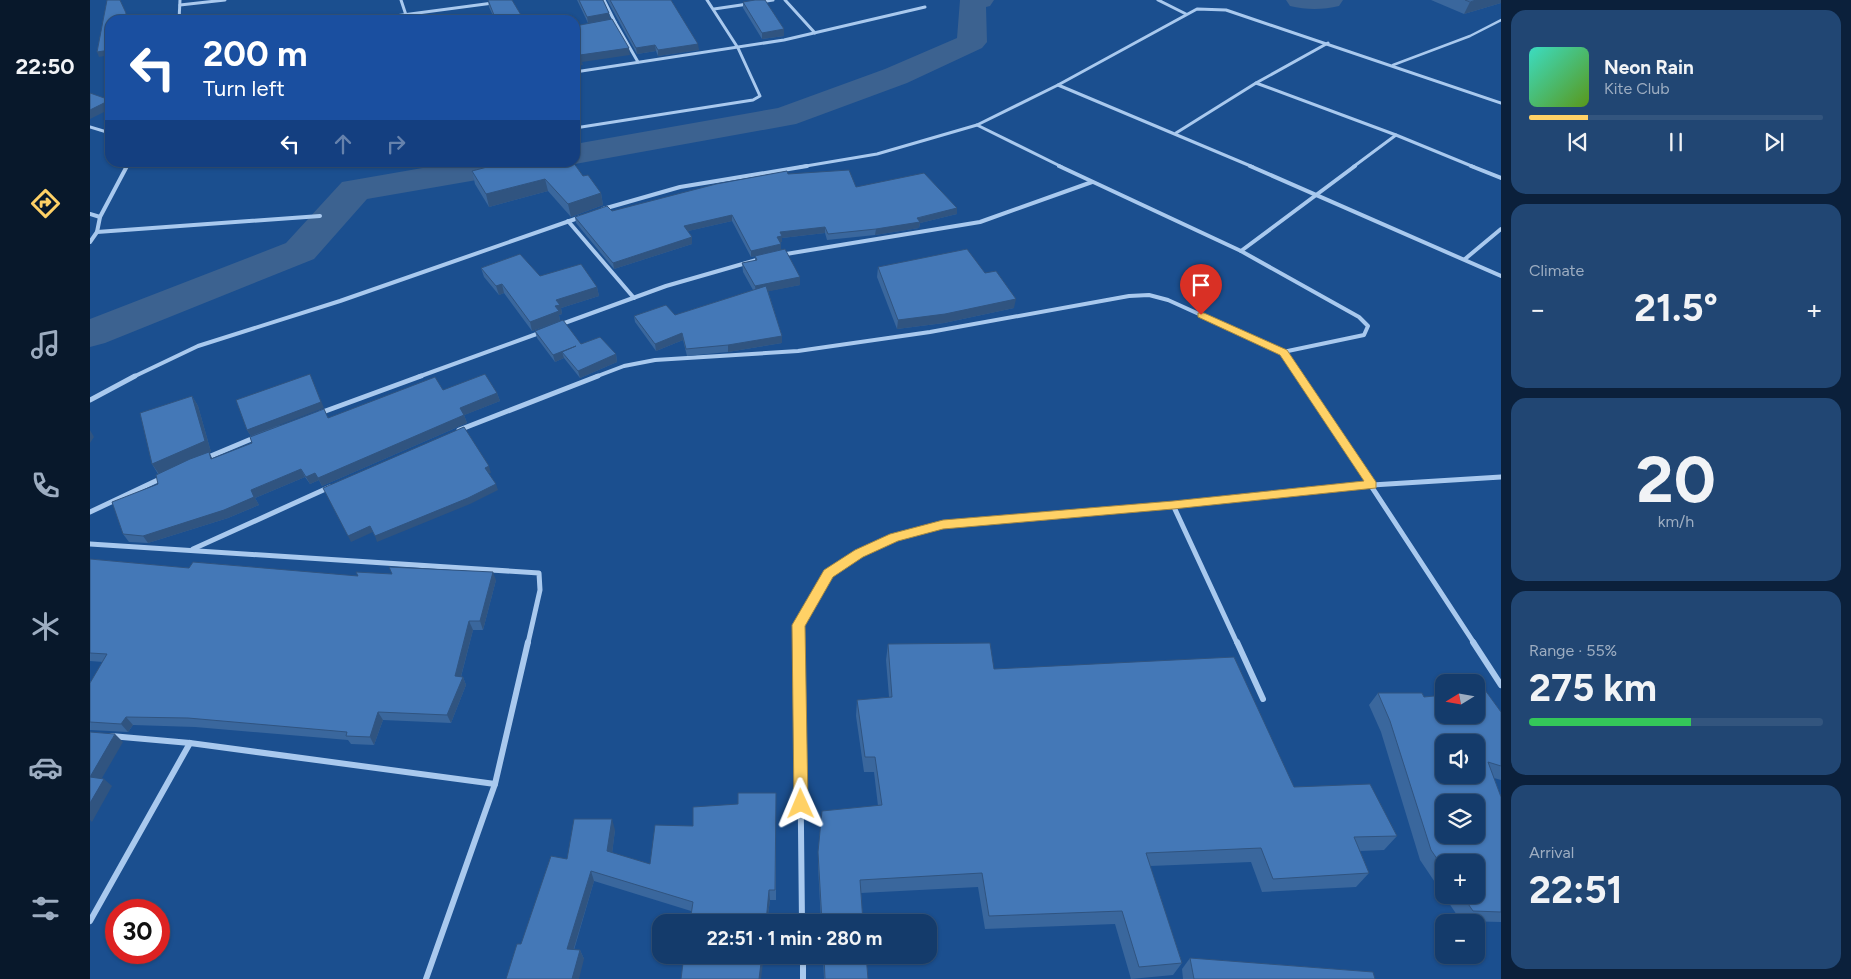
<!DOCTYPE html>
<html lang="en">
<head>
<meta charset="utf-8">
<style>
	:root { --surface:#143b6b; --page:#214673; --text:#f1f3f6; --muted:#9dadc1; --line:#33557e; --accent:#ffd166 }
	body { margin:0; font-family:Figtree,sans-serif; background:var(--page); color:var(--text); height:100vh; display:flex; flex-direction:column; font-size:19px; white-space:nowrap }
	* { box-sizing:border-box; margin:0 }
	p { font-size:16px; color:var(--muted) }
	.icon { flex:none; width:28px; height:28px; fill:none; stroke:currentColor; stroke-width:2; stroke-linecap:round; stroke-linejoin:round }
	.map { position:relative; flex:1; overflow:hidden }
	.sheet { display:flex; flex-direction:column; gap:10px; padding:10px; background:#0b203b; width:350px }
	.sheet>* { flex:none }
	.guide { position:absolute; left:15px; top:15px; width:475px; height:152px; border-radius:15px; box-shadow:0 1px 4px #0004,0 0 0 1px var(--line); background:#1a4fa0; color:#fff; overflow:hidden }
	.needle { width:32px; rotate:259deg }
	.buttons { position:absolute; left:1345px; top:674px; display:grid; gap:10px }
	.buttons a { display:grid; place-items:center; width:50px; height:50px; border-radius:10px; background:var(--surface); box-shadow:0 1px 4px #0004,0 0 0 1px var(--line); font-size:25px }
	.speed { position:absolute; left:15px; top:899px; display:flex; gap:10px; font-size:25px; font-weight:700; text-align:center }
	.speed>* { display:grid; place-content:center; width:65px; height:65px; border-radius:50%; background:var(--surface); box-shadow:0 1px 4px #0004,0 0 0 1px var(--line); line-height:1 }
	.speed .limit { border:8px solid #d22; background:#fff; color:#111 }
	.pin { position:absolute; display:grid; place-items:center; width:42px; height:42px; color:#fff; margin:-51px -21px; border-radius:50% 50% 50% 0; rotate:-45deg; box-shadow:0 0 5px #0007 }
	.pin .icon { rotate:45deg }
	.me { position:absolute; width:55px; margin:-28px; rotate:359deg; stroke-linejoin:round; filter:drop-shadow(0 0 4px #0008) }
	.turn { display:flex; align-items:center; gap:18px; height:105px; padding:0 15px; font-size:22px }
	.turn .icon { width:65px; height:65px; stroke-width:2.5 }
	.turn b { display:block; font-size:35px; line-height:42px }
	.lanes { display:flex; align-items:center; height:48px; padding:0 15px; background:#0003; justify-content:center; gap:25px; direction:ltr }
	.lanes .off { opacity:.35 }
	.big { font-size:38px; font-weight:700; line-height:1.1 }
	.sheet .tile { flex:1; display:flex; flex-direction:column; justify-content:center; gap:8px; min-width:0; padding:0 18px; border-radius:15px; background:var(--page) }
	.sheet .dial { align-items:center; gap:0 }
	.dial b { font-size:65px; line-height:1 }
	.song { display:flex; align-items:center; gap:15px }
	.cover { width:60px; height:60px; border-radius:8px; background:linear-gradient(135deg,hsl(170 70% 55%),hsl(90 70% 35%)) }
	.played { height:5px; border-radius:2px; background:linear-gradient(90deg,var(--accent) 20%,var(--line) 20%) }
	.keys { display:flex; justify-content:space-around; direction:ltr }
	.heat { display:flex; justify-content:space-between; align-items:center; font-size:28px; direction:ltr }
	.charge { height:8px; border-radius:4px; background:linear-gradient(90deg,#34c759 55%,var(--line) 0) }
	.trip { position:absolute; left:562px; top:914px; width:285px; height:50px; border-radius:15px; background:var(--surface); box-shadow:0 1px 4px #0004,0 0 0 1px var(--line); font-weight:700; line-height:50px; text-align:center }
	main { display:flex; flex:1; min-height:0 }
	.tab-bar { display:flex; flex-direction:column; width:90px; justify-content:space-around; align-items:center; background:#08182b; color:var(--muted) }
	.tab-bar .icon { width:35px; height:35px }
	.tab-bar .active { color:var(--accent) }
	.tab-bar b { font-size:22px; color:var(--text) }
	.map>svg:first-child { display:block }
</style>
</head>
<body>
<main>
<nav class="tab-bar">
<b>22:50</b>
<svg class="icon active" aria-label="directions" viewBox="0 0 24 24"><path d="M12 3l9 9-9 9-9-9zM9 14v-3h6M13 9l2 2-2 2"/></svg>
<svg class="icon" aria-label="music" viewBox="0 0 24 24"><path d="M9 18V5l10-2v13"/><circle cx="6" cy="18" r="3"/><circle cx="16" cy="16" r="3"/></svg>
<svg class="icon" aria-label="phone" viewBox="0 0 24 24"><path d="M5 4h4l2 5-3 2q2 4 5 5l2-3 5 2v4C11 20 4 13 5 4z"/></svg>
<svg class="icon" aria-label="climate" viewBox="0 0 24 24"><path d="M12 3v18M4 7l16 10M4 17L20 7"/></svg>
<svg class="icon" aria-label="car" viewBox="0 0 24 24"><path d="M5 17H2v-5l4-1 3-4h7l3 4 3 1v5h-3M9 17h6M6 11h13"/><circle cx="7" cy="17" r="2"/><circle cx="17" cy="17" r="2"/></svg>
<svg class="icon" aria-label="filters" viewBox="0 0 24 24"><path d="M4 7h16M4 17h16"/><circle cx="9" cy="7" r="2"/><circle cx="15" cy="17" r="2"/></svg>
</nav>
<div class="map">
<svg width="1411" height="979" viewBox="0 0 1411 979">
	<rect width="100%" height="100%" fill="#1b4f8f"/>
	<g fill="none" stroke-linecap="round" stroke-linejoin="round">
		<!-- river -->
		<g fill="#3c6290" fill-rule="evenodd">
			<path d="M870 0H904L900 6 896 7 897 42 892 48 817 83 706 124 485 164 478 162H485V144L688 108 795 69 867 38Z"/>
			<path d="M1196 0H1253L1249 6C1233 10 1216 10 1200 6Z"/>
			<path d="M367 162H450L445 169 433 172 277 199 224 259 15 343 0 347V319L196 243 252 182Z"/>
		</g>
		<!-- lane -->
		<path stroke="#a9c9ee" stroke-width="2.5" d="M1303 65 1380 36 1411 20"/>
		<!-- street-far3 -->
		<g stroke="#a9c9ee" stroke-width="3">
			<path d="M311 0 316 15"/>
			<path d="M514 0 525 22"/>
			<path d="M695 0 725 33"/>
			<path d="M1068 0 1096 14"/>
			<path d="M671 2 683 0"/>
			<path d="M90 5 135 0"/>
			<path d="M624 9 658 4"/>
			<path d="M89 20 90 0"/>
			<path d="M275 20 403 3"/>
			<path d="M518 23 525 22 548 62"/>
			<path d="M485 72 694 40 835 7"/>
			<path d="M1166 83 1306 135 1384 167"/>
			<path d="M968 85 1163 167"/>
			<path d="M887 125 972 167"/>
			<path d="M0 127 20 133"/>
			<path d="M485 128 663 100 670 96 648 48 617 0"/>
			<path d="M1086 133 1166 83 1238 43"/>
			<path d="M36 167 39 162"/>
			<path d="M710 167 787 154 887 125 968 85 1107 9 1136 10 1411 103"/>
			<path d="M1263 167 1306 135"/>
		</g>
		<!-- street-far2 -->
		<g stroke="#a9c9ee" stroke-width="4">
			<path d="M1160 166 1411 276"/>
			<path d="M1381 166 1411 178"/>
			<path d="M513 209 590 187 717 166"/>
			<path d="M0 214 10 217"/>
			<path d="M478 221 544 298"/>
			<path d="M7 232 230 216"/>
			<path d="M0 242 7 232 10 217 37 166"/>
			<path d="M1151 251 1265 166"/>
			<path d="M690 255 890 222 1002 182"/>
			<path d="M1375 259 1411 229"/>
			<path d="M469 325 576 286 670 259"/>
			<path d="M1193 352 1210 377"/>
			<path d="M43 377 108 346 250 301 491 217"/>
			<path d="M328 377 452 332"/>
			<path d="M505 377 534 366 565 360 708 351 840 332 1039 296 1059 295 1078 300 1193 352 1274 335 1278 326 1269 317 1151 251 969 166"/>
		</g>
		<!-- street-far1 -->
		<g stroke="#a9c9ee" stroke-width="5">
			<path d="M1209 376 1384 643"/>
			<path d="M0 400 45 376"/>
			<path d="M230 413 331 376"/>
			<path d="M369 430 508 376"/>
			<path d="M116 458 166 437"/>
			<path d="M1083 505 1147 643"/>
			<path d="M0 512 72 478"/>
			<path d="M0 544 449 573 450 590 438 643"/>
			<path d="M103 549 240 487"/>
			<path d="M709 643V625L738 573 769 553 805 537 853 524 1083 505 1282 485 1411 477"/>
		</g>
		<!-- street -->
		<g stroke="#a9c9ee" stroke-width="6">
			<path d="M709 642 712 922"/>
			<path d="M1147 642 1173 699"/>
			<path d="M1383 642 1411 685"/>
			<path d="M21 736 100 743 405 784"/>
			<path d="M0 921 100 743"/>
			<path d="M713 955V979"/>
			<path d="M336 979 405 784 438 642"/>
		</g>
	</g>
	<!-- wall -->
	<g fill="#3a679d" fill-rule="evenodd">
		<path d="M398 0 434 20H405L399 7Z"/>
		<path d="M487 0H512L519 13 520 19 498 23Z"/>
		<path d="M517 0H581L609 50 568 56 566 51 547 54Z"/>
		<path d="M1341 0H1411V3L1374 14Z"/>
		<path d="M653 2 694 29V36L672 39 653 8Z"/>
		<path d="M382 171 493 176 511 193 513 205 481 217 458 191 399 207 385 184Z"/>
		<path d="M698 174 766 187 867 214 830 223 829 228 785 235 737 240 735 233 692 238V242H690L691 244V250L710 285 678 291 692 336V343L638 352 597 356 593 340 566 351 545 322 544 316 585 315 663 290 653 272 652 263 665 261V256L661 257 642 221 598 231 602 237V244L524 269 486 223 485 217 522 211Z"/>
		<path d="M788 267 895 273 924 308 854 323 807 329 787 277Z"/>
		<path d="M391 268 450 276 507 287 509 296 471 308 472 314 469 315 470 321 442 331 414 293 409 295 394 277Z"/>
		<path d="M445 331 526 354 527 362 490 378 474 358 465 362 447 338Z"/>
		<path d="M353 390 407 393 410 401 374 415 377 423 232 486 229 480 220 484 215 477 165 498 169 505 138 518 58 543 39 542 33 534 68 484V474L62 464 102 396 108 406 121 452H119L122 459 162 443 161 436 157 430 238 418Z"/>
		<path d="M0 559 99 568 268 576 406 580 393 630H383L371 677H373L376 685 361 723 293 720 284 745 261 744 258 740 105 727 43 725 38 732 0 730V683L13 662 0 661Z"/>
		<path d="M798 644 904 669 1204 787 1307 836 1294 850 1270 851 1279 873 1266 887 1172 892 1161 862 1060 866 1092 963 1083 975 1041 979 1025 924 895 929 888 887 771 893 773 922H731L728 866V852L788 806 784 772H774L766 716 767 700 799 697 796 660Z"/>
		<path d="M1288 693 1334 697 1411 712V780L1404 778 1411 797V922L1371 921 1330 860 1291 732 1279 705ZM1354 862 1386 895H1354Z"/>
		<path d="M686 793V900H680L677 922H600L601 911 504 881 484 950H490L494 959 431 944 477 859 525 830 522 853 560 864 603 826 648 804Z"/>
		<path d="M733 955H776L778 979H734Z"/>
		<path d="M1100 958 1285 979H1093L1092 969Z"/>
	</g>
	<!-- shaded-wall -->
	<g fill="#305480">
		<path d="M1386 0H1411V3L1374 14 1380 2Z"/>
		<path d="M36 13 38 18V20H35Z"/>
		<path d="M519 13 520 19 498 23 497 17Z"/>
		<path d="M694 29V36L672 39V33Z"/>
		<path d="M608 44 609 50 568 56V50Z"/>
		<path d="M565 45 566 51 547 54 546 48Z"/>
		<path d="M539 48 540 55 492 62 493 65 485 66V59L490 55Z"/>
		<path d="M20 50V55L9 57 7 52Z"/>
		<path d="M20 100V109L0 119V110Z"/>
		<path d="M455 179 458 191 399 207 396 194Z"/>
		<path d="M511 193 513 205 481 217 478 204Z"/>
		<path d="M867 208V214L830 223 829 228 785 235 786 229Z"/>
		<path d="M642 215V221L594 232V226Z"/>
		<path d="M735 227V233L692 238V242L687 243V237L690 232Z"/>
		<path d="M602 237V244L524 269 523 263Z"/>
		<path d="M691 244V250L661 257V251Z"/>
		<path d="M710 277V285L666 294 665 286Z"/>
		<path d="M412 284 414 293 409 295 406 286Z"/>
		<path d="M507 287 509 296 471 308 472 314 469 315 470 321 442 331 440 322 466 300Z"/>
		<path d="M926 299 924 308 854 323 807 329 808 320Z"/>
		<path d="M592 333 593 340 566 351 565 344Z"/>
		<path d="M692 336V343L638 352V345Z"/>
		<path d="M486 346 472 352 474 358 465 362 463 355Z"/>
		<path d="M526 354 527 362 490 378 488 371Z"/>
		<path d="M220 374 234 408 161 436 157 430Z"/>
		<path d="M407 393 410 401 372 416 370 408Z"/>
		<path d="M102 396 108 406 121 452H119L123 460 69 474 62 464Z"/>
		<path d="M374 415 377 423 232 486 228 478Z"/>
		<path d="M0 430 4 437 0 443Z"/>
		<path d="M399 466 401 473 397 474 395 468Z"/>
		<path d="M211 469 215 477 165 498 169 505 138 518 58 543 53 536Z"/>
		<path d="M225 473 229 480 220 484 216 477Z"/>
		<path d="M406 484 408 490 380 504 287 542 285 536Z"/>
		<path d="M280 526 283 532 261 542 258 536Z"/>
		<path d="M403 572 406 580 393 630 390 621Z"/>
		<path d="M379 621 383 630 369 684 365 676Z"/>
		<path d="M373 677 376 685 361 723 357 715Z"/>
		<path d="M288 712 293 720 284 745 280 737Z"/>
		<path d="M36 717 43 725 38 732 31 724Z"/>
		<path d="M25 734 33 742 8 785 0 777Z"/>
		<path d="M14 779 22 786 2 822 0 820V803Z"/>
		<path d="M522 819 525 830 521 862 517 851Z"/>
		<path d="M501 871 504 881 481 958 477 949Z"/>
		<path d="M679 890 680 900 677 922H676Z"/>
		<path d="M490 950 494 959 489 979H482Z"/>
		<path d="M672 955H674L671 979H669Z"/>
	</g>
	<!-- building -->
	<g fill="#4478b7" stroke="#305480" fill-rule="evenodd">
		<path d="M17 0H30L36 13 35 20H20V50L7 52Z"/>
		<path d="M398 0H422L434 20H406Z"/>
		<path d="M489 0H513L519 13 497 17Z"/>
		<path d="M520 0H581L608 44 568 50 565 45 546 48Z"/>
		<path d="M665 0H675L694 29 672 33 653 2Z"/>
		<path d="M1375 0H1386L1380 2Z"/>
		<path d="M522 19 539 48 490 55 492 58 485 59V26Z"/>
		<path d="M0 93 20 100 0 110Z"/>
		<path d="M416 162H483L493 176 498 175 511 193 478 204 455 179 396 194 382 171Z"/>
		<path d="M759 170 766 187 834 173 867 208 827 218 830 222 786 229 738 234 735 227 690 232 692 236 687 237 691 244 661 251 642 215 594 226 602 237 523 263 485 217 517 206 522 211 626 184 697 171 698 174Z"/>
		<path d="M695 249 710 277 665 286 652 263 667 260 665 256Z"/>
		<path d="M877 249 895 273 906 271 926 299 855 314 808 320 788 267Z"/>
		<path d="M430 254 450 276 491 264 507 287 466 300 470 305 465 306 469 311 440 322 412 284 406 286 391 268Z"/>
		<path d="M676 286 692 336 638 345 596 349 592 333 565 344 544 316 576 305 585 315Z"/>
		<path d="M473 320 491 344 510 337 526 354 488 371 472 352 486 346 463 355 445 331Z"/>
		<path d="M220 374 231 402 157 430 146 400Z"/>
		<path d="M395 374 407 393 370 408 374 415 228 478 225 473 216 477 211 469 161 490 164 497 134 510 53 536 33 534 22 502 68 484 66 475 100 459 119 452 121 459 162 443 160 437 234 409 238 418 345 377 353 390Z"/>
		<path d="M102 396 115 441 62 464 50 413Z"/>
		<path d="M374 427 399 466 395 468 406 484 378 498 285 536 280 526 258 536 233 488Z"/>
		<path d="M0 559 99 568 103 562 268 576 266 572 302 574 299 567 403 572 390 621H379L365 676 373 677 357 715 288 712 280 737 256 736 257 732 98 718 36 717 31 724 0 722V683L17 654 0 653Z"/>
		<path d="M900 643 904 669 1144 657 1204 787 1280 784 1307 836 1264 837 1279 873 1183 879 1171 848 1056 853 1092 963 1049 967 1032 911 899 916 892 873 770 880 773 922H732L728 852 732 811 792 805 785 757H775L767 700 802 697 798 644Z"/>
		<path d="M1395 690 1411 712V766L1398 762 1411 797V912L1383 911 1372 895H1386V862H1354V869L1341 850 1300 721 1288 693H1332L1334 697 1354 695V715H1386V691ZM1354 742H1386V775H1354ZM1354 802H1386V835H1354Z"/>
		<path d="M0 732 25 734 0 777 14 779 0 803Z"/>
		<path d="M648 793H686L685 890H679L676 922H600L603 902 501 871 477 949 490 950 482 979H416L427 944H431L461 856 477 859 484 819H522L517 851 560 864 565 825 603 826V807L648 804Z"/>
		<path d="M594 955H672L669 979H591Z"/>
		<path d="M734 955H776L778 979H735Z"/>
		<path d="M1100 958 1283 972 1285 979H1104Z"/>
	</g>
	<!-- route -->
	<path fill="#ffd166" stroke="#a68842" d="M1108 313H1114L1197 350 1286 482V488L1083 509 853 529 808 541 773 557 743 577 715 626 718 804 716 808 711 810 706 808 704 804 702 625 734 570 765 550 800 534 853 520 1083 501 1274 481 1190 355 1108 317Z"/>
</svg>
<div class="buttons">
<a><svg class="needle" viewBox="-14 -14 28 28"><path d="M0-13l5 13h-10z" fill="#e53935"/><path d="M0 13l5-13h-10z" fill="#9dadc1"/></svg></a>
<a><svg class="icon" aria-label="sound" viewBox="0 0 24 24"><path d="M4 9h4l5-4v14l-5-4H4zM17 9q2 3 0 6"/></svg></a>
<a><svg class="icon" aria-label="layers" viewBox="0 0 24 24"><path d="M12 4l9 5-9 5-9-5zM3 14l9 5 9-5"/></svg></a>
<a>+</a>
<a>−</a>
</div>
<div class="speed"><div class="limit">30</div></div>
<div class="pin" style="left:1111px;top:315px;background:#d93025"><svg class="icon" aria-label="arrive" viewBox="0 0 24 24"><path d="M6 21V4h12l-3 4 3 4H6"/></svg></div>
<svg class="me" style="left:711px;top:804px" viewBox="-20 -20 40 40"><path d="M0-17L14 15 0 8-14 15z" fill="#ffd166" stroke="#fff" stroke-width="4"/></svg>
<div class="trip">22:51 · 1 min · 280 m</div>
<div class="guide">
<div class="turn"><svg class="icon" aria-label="left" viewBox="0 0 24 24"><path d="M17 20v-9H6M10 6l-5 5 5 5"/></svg><div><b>200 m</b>Turn left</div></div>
<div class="lanes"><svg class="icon" aria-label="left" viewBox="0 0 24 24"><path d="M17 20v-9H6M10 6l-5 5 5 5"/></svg><svg class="icon off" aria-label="ahead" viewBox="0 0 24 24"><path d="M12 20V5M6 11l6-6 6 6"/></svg><svg class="icon off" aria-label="right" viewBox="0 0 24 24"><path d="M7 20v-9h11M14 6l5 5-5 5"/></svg></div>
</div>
</div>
<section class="sheet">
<div class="tile">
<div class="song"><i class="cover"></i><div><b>Neon Rain</b><p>Kite Club</p></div></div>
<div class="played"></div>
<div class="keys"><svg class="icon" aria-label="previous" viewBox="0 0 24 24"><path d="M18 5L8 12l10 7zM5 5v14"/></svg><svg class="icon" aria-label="pause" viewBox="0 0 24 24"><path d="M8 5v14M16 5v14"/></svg><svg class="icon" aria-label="next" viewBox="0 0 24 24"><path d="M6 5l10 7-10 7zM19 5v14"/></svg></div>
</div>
<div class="tile"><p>Climate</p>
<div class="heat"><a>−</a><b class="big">21.5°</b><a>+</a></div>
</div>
<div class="tile dial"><b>20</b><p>km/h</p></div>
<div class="tile"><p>Range · 55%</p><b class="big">275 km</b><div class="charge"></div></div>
<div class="tile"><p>Arrival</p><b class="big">22:51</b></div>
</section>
</main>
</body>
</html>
